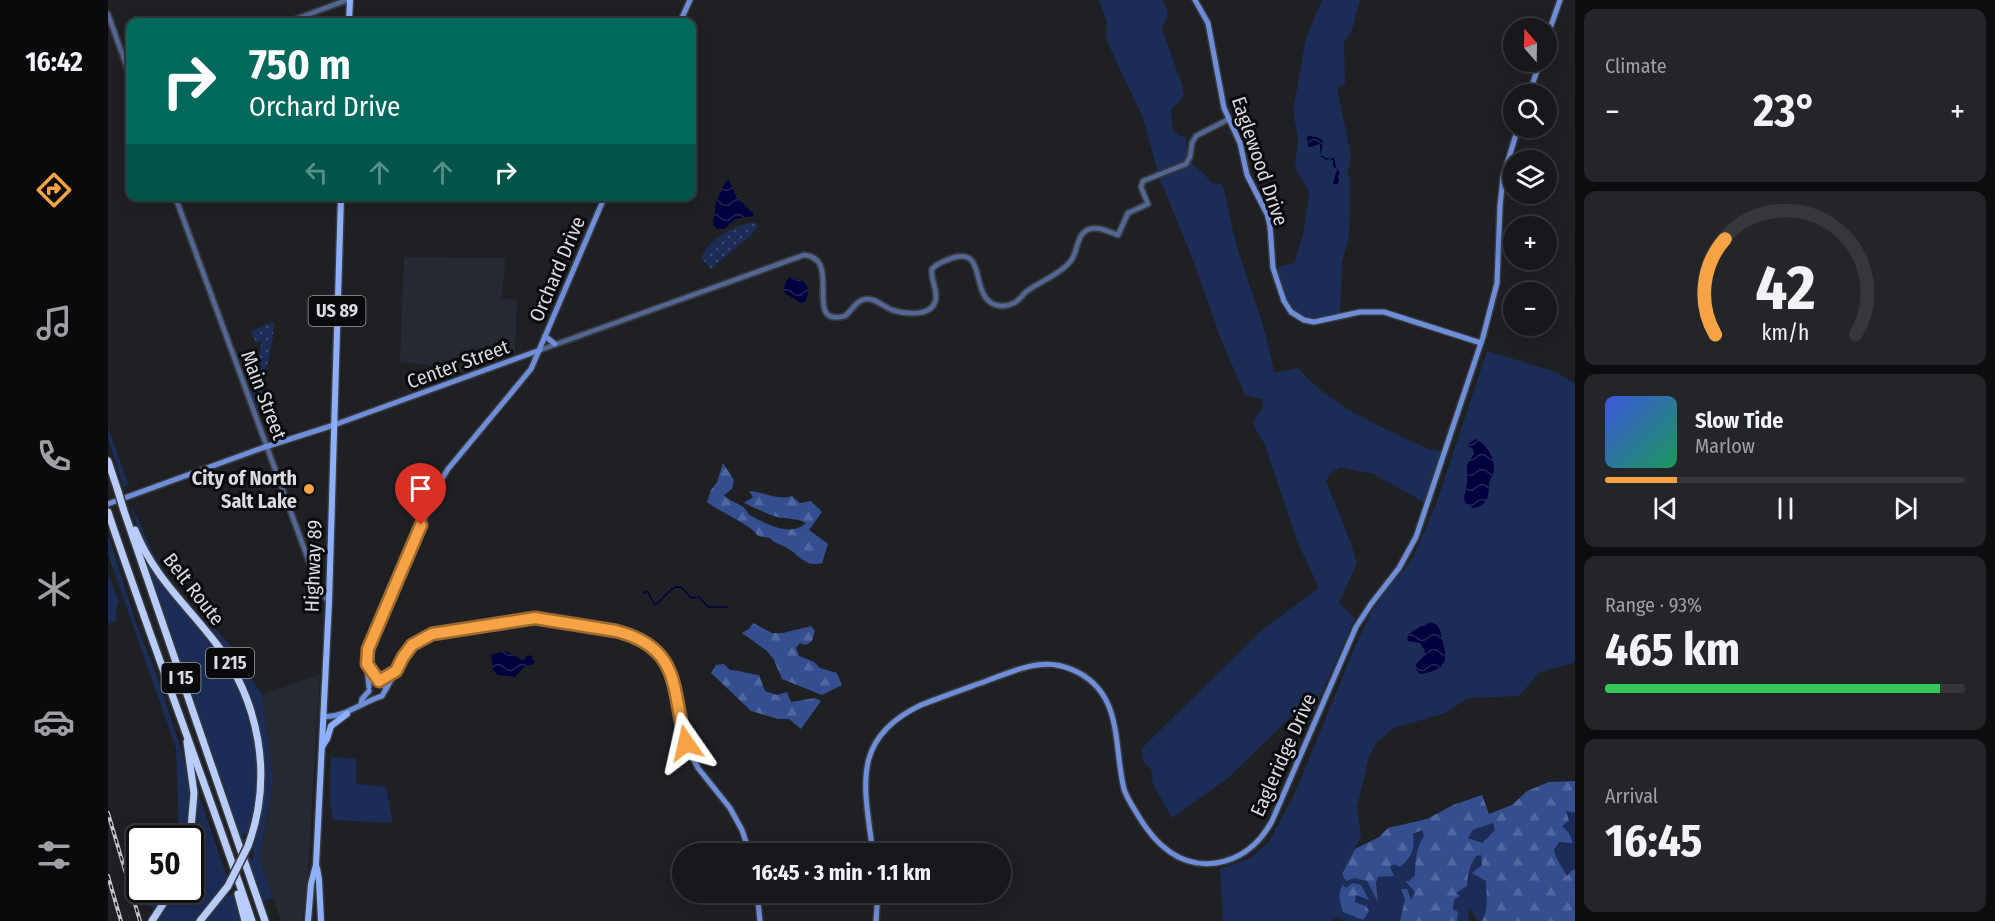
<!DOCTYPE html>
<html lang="en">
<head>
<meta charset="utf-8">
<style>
	:root { --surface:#17181b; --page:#242528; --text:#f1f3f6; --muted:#9ea0a3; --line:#36373a; --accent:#f5a345 }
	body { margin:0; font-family:"Fira Sans Condensed",sans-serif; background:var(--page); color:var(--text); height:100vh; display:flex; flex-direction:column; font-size:22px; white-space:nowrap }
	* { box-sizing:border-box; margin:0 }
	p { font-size:20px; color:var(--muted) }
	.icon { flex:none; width:33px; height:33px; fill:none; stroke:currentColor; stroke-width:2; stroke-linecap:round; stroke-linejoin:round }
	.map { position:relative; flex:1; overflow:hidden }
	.sheet { display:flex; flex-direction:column; gap:9px; padding:9px; background:#0d0d0f; width:420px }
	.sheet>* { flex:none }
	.top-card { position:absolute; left:18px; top:18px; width:570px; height:183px; border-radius:12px; box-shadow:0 3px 15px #0003,0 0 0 2px var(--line); background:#00695c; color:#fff; overflow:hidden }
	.needle { width:39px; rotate:340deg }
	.tools { position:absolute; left:1395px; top:18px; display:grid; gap:12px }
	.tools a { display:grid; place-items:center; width:54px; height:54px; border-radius:50%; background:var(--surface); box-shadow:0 3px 15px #0003,0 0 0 2px var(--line); font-size:30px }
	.speed { position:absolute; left:18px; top:825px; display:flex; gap:12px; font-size:30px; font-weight:700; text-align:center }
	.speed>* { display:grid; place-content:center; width:78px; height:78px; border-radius:50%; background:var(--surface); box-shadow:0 3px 15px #0003,0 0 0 2px var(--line); line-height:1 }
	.speed .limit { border:3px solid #111; border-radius:9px; background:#fff; color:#111 }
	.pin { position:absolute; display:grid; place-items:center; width:51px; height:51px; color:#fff; margin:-62px -26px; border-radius:50% 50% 50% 0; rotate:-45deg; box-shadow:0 0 6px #0007 }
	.pin .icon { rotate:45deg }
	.me { position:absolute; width:66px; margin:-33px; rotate:349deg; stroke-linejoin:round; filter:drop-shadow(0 0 4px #0008) }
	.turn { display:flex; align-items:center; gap:21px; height:126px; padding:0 24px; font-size:27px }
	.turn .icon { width:78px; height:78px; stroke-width:2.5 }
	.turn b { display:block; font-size:42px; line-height:51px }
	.lanes { display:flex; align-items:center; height:57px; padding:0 24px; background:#0003; justify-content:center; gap:30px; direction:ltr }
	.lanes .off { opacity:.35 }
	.big { font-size:45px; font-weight:700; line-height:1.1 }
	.sheet .widget { flex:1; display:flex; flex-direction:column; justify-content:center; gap:9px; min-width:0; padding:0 21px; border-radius:12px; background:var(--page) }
	.sheet .dial { align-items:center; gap:0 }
	.dial svg { height:156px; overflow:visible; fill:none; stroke:var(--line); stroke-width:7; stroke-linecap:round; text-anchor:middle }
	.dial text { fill:var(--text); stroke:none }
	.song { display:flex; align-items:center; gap:18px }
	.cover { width:72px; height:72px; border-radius:9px; background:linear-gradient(135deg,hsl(230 70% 55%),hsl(150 70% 35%)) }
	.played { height:6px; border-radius:3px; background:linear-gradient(90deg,var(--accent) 20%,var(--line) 20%) }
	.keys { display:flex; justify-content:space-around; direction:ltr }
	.heat { display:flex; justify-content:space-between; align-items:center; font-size:33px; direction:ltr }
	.charge { height:9px; border-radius:4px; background:linear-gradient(90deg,#34c759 93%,var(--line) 0) }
	.trip { position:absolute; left:564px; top:843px; width:339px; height:60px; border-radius:30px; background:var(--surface); box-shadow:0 3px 15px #0003,0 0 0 2px var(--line); font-weight:700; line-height:60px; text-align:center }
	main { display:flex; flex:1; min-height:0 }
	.tabs { display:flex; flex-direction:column; width:108px; justify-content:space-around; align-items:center; background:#090a0b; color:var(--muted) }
	.tabs .icon { width:42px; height:42px }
	.tabs .on { color:var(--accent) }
	.tabs b { font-size:27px; color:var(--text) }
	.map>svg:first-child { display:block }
</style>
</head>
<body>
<main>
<nav class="tabs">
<b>16:42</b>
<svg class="icon on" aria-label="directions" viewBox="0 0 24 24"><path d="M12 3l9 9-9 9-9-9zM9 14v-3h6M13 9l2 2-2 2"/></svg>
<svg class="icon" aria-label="music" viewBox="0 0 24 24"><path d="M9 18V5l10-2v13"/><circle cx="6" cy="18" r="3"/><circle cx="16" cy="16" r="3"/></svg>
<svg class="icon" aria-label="phone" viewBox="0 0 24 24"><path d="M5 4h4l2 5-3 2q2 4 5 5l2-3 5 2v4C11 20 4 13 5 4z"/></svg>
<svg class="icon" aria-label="climate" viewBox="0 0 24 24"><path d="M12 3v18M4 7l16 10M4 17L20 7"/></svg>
<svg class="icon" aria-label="car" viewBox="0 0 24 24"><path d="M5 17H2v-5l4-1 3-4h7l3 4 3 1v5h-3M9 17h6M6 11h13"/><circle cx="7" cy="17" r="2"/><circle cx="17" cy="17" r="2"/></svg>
<svg class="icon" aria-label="filters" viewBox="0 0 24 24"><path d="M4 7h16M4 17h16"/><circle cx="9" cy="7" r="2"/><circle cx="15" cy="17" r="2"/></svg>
</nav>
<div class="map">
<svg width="1467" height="921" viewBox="0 0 1467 921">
	<defs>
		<pattern id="forest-firs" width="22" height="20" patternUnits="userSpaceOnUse" patternTransform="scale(1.5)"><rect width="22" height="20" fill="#344e90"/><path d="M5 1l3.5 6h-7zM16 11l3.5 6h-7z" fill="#51679f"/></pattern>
		<pattern id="park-dots" width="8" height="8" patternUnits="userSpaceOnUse" patternTransform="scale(1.5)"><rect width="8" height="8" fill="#1b2c57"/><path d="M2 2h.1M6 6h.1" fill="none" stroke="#3c4a6f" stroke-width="1.8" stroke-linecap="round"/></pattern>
		<pattern id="water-waves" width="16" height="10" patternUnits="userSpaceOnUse" patternTransform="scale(1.5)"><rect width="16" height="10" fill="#01003e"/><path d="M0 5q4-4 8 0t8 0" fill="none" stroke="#252559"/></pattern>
	</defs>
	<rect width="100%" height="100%" fill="#1f2024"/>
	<!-- built -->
	<g fill="#252931">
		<path d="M296 257 398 258 393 299H409L407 353 336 378 320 364 292 363Z"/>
		<path d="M212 674 198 903 194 921H173L151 858 165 781 153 695Z"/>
	</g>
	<!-- grass -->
	<g fill="#1b2c57" fill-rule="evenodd">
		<path d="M991 0H1055L1060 13 1054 29 1074 85 1076 96 1063 110 1065 131 1072 136 1078 137C1078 169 1087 161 1104 183L1114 184C1120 202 1122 221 1127 239 1139 284 1159 326 1166 373L1190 368C1221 406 1276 428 1320 449L1333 451 1316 502 1265 474 1232 467 1221 475 1218 481 1242 541 1249 563 1231 603 1247 619 1200 724 1184 716 1120 778 1064 818 1045 784 1043 769 1035 762 1034 748 1155 629 1211 588 1190 543 1156 443 1148 430 1145 421 1155 408 1154 399 1137 395 1113 339 1085 260 1051 177 1035 118 998 39 999 23Z"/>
		<path d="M1214 0H1252L1244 30 1236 42 1237 84 1229 87 1243 156 1239 175 1242 177 1241 236 1234 263 1232 313C1183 327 1182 308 1168 268L1186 263 1195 235 1201 197 1200 189 1187 168 1190 138 1185 111 1198 38Z"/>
		<path d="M1379 351 1445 371 1467 383V661L1465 663 1432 672 1411 696 1360 698 1337 713 1286 728 1268 743 1261 757 1249 807 1253 836 1234 875 1259 881 1270 895 1268 883 1270 877 1285 876 1282 867C1296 855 1295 838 1314 830L1316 836C1308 847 1307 862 1307 875L1301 881H1298L1307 892 1303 900 1297 899 1292 921H1238L1229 917 1223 921H1115L1112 869 1143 858 1161 842 1187 793 1248 644 1264 611 1280 588 1304 560 1329 502ZM1238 888 1260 898 1248 894 1246 902 1258 906 1255 920 1249 917Z"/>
		<path d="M0 428 21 486H15L0 438Z"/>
		<path d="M22 507C34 521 38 542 48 558 62 583 81 603 100 625H104L122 645 154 695 165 781 151 858 165 898 155 901 37 559C57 590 82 616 105 645 147 698 156 766 142 831L134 835 143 860 145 859C145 854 145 847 146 841 147 837 150 833 151 828 154 806 159 783 157 761 153 714 135 673 108 635 97 619 81 606 69 590 49 567 32 536 22 507Z"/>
		<path d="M0 535 28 623 48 673 75 756 82 792 79 838H69L71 832 68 748 0 554Z"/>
		<path d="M0 573 11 602 8 611 9 621 0 624Z"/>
		<path d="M223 757 248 759V784L278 787 285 823 225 820 222 801Z"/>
		<path d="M89 790 120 880 87 921H50L68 890H82L83 856 90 815Z"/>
		<path d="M1458 811 1467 813V869L1463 871 1459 877C1455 867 1448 860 1446 850L1451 842Z"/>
		<path d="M1384 823 1387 830 1374 843 1360 838 1365 830Z"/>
		<path d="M1368 855H1374C1373 874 1388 904 1373 921H1370L1362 909 1360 916 1362 921H1349L1345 910 1347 893 1359 886V874Z"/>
		<path d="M43 890H60L47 910 36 904Z"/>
		<path d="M125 894 133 921H98L118 896Z"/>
	</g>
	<!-- forest -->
	<g fill="url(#forest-firs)" fill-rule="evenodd">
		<path d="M615 463 626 480 624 489 616 495C623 504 636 502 641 515 658 523 681 538 698 523 690 518 678 519 669 517 659 514 647 508 636 503L645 497 641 491C657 492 669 501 684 496L692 503 703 501 714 512 701 530 720 544 714 563C697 568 692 555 679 548 673 544 667 544 662 538L650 536C643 525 612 512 599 502L603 490 609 482Z"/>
		<path d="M645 623 664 633H675L703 626 707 631 704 641 698 645 692 643 688 648 691 656 706 662 712 668 729 673 734 685 714 695 674 679 666 660 659 651 634 633 641 629Z"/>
		<path d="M616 664 622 670C632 670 640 674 651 675L657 691 669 695 679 692 683 702 707 698 713 701 693 729 681 719H670L643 711 603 673 608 665Z"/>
		<path d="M1467 781V813L1458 811 1461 821 1454 826 1461 833 1465 843 1451 842 1446 850C1448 860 1454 866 1459 876L1463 871 1467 869V921H1373C1382 911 1378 894 1378 881L1364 873 1374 865 1373 855 1368 856C1362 866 1359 874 1359 886L1348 893 1352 896 1346 900 1345 909 1350 912 1349 921H1292L1297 899 1293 889H1299L1303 900 1307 892 1297 881H1301L1307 875C1307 862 1308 847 1316 836L1314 830 1305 834C1307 849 1304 857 1292 867L1286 864 1282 867 1286 876 1270 877 1268 883 1270 902 1259 881 1246 878 1238 881 1234 874 1247 849 1271 837 1280 828 1319 819 1345 805 1374 795 1381 814 1404 805 1419 791 1441 782ZM1385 823 1387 830 1374 843 1360 838 1365 830Z"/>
		<path d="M1245 883 1253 885 1261 900 1248 895 1247 902 1258 906 1261 911 1255 920 1235 912C1232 903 1229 892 1235 885L1238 888Z"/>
	</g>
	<!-- park -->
	<g fill="url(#park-dots)">
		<path d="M647 222 650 226 642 236 603 269 593 258C603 237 626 226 647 222Z"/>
		<path d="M166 322 165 337 150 410 142 392 154 341 148 343 143 331Z"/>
	</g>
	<!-- water -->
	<g fill="url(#water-waves)">
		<path d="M1201 136 1209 137 1215 141 1213 155 1218 158H1226L1228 167 1232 173 1230 176 1231 180 1229 186 1225 183 1229 169 1225 166V160H1217L1215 157 1213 158 1212 144 1203 147 1200 146 1199 137Z"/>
		<path d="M621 180 628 197 646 214 645 216 627 219 616 229H609L605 225 608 202 618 181Z"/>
		<path d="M682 277C698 279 704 287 697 302L693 303 675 292 678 281Z"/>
		<path d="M1367 439C1378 443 1387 458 1386 470 1386 475 1382 478 1381 483 1381 495 1380 506 1365 508L1357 503 1356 498 1359 484V465L1366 454 1365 449 1359 445Z"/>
		<path d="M1320 622C1334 624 1332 632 1335 643 1342 664 1333 671 1312 674L1308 669V664L1316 656 1317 651 1312 643 1300 641 1299 635Z"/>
		<path d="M398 651 416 661 418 656 425 655 424 660H427L424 665 417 666 407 677 390 675 385 670 383 655Z"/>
	</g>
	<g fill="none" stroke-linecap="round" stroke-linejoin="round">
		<!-- stream -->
		<path stroke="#01003e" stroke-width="1.5" d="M535 593 539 591 547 605C556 600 566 579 576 590 579 592 580 595 583 598L591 597 600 607H619"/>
		<defs>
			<g id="tertiary">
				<path d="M0 14 22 76"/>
				<path d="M180 22 239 0"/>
				<path d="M67 196 211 589 221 602"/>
				<path d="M432 350 696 255C736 258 693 328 737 316 744 311 748 300 758 299 768 298 776 307 784 310 796 314 822 317 827 302 831 291 822 280 824 269 829 263 837 261 844 258 880 246 861 297 888 305 894 307 900 306 906 303 912 300 914 295 919 291 933 281 951 275 962 262 970 253 968 236 979 230 989 225 1001 232 1010 235L1020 213 1040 204 1033 187 1035 181 1078 164 1082 157 1084 143 1088 136 1121 119"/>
			</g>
			<g id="secondary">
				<path d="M1087 0 1100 23 1116 108 1132 143 1139 175 1159 214 1162 226 1165 268 1176 301 1183 312 1196 320 1206 322 1252 312H1276L1373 343"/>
				<path d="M572 22 582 0"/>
				<path d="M1438 40 1452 0"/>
				<path d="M1421 94 1432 62"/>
				<path d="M437 336 447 344"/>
				<path d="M0 504 154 448 226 425 432 350"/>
				<path d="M261 668C265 677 275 680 278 689"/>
				<path d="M272 682 287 671"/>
				<path d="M261 687 258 659 261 645 332 482 340 469 423 369 497 196"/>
				<path d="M253 704 254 699 261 691"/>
				<path d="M216 717C240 716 252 703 274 696L300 650 310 641 324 634 414 619 433 618 519 634 538 644 554 659 564 675 569 693 575 732 582 753 590 768 622 808 634 830 642 854"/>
				<path d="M765 854C757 788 741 739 813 705 836 696 859 688 881 680 897 674 913 667 929 665 941 663 954 665 965 670 1016 692 1005 745 1016 789 1019 799 1026 808 1031 817 1048 845 1073 868 1108 863 1134 859 1152 843 1164 821L1248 627 1263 604 1291 568 1308 537 1375 337 1389 283 1392 206 1395 177 1410 128"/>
				<path d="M649 892 652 921"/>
				<path d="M768 921 770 892"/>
			</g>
			<g id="primary">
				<path d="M241 22 242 0"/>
				<path d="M214 747 219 739 223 726 239 714"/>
				<path d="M209 868 211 880 213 921"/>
				<path d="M200 921 203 884 208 865 221 602 233 196"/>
			</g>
			<g id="motorway">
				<path d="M0 461 10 491"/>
				<path d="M15 508 157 921"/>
				<path d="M0 512C46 649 98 784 144 921"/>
				<path d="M27 530C46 577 77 603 107 642 151 700 166 776 140 846"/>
				<path d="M79 742 86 793 82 840"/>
				<path d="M130 894 137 921"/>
				<path d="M44 921 64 890"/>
				<path d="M92 921 120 886"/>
			</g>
		</defs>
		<!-- tertiary casing -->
		<use href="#tertiary" stroke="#393a3e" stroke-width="8"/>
		<!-- secondary casing -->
		<use href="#secondary" stroke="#393a3e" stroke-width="8"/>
		<!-- primary casing -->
		<use href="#primary" stroke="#393a3e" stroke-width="9"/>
		<!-- motorway casing -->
		<use href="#motorway" stroke="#393a3e" stroke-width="10"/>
		<!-- tertiary -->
		<use href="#tertiary" stroke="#536796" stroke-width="4.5"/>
		<!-- secondary -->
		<use href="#secondary" stroke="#6f8eda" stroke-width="5"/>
		<!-- primary -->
		<use href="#primary" stroke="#8daffc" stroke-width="6"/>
		<!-- motorway -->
		<use href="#motorway" stroke="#b8cdfc" stroke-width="7"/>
		<defs>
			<g id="rail">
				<path d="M0 813 32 921"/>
				<path d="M0 876 13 921"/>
			</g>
		</defs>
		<!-- rail casing -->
		<use href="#rail" stroke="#c4c5c9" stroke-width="4"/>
		<!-- rail -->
		<use href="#rail" stroke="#090a0c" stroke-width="1.5" stroke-dasharray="4.5" stroke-linecap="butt"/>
		<defs>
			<g id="motorway-bridge">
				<path d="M10 491 15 508"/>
				<path d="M120 886 140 846"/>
			</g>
		</defs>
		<!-- motorway-bridge casing -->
		<use href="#motorway-bridge" stroke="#393a3e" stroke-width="10" stroke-linecap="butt"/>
		<!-- motorway-bridge -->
		<use href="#motorway-bridge" stroke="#b8cdfc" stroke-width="7"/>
	</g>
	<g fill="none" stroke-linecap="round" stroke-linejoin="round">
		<defs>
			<path id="route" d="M313 525 260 649 259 664 271 681 288 671 295 657 304 645 324 634 427 618 508 631C575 648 563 691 578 743"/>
		</defs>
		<!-- route casing -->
		<use href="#route" stroke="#9f6a2d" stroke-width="15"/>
		<!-- route -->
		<use href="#route" stroke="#f5a345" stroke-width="10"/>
	</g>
	<!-- markers -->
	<circle fill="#f5a345" stroke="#090a0c" stroke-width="2" cx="201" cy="489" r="6"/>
	<g text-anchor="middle" stroke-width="6" stroke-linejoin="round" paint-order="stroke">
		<!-- shield labels -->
		<g fill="#090a0c" stroke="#9b9c9f" stroke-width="1.5">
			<rect x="200.5" y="296" width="57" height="30" rx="4.5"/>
			<rect x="98" y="648" width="48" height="30" rx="4.5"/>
			<rect x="53.5" y="663" width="39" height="30" rx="4.5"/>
		</g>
		<g font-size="18" font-weight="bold" fill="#dadbde">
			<text x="229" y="317">US 89</text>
			<text x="122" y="669">I 215</text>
			<text x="73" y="684">I 15</text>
		</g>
		<!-- street labels -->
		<g font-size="20" fill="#dadbde" stroke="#090a0c">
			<text transform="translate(1152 161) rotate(71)" y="7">Eaglewood Drive</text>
			<text transform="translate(449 269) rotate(-67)" y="7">Orchard Drive</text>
			<text transform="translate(350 364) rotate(-20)" y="7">Center Street</text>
			<text transform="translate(156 395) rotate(69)" y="7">Main Street</text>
			<text transform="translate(205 566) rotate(-88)" y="7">Highway 89</text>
			<text transform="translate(86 589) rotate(52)" y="7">Belt Route</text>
			<text transform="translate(1175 755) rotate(-66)" y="7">Eagleridge Drive</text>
		</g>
		<!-- poi labels -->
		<g font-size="20" font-weight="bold" fill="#dadbde" stroke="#090a0c" text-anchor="end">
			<text x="189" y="485">City of North<tspan x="189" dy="23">Salt Lake</tspan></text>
		</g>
	</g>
</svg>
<div class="tools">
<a><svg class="needle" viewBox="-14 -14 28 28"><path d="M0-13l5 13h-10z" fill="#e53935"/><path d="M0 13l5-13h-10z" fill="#9ea0a3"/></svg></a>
<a><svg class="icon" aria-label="search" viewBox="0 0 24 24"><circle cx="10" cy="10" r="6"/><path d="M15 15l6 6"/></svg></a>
<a><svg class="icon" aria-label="layers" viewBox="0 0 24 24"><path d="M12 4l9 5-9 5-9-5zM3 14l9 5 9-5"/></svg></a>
<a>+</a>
<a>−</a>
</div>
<div class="speed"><div class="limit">50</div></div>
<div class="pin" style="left:313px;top:525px;background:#d93025"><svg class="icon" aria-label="arrive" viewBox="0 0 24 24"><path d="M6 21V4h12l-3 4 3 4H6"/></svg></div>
<svg class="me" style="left:578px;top:743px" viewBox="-20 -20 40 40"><path d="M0-17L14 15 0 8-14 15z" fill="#f5a345" stroke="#fff" stroke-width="4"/></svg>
<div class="trip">16:45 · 3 min · 1.1 km</div>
<div class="top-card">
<div class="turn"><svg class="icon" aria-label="right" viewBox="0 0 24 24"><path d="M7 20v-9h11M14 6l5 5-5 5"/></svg><div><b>750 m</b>Orchard Drive</div></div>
<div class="lanes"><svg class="icon off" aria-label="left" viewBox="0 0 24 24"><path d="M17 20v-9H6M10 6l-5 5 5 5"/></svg><svg class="icon off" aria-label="ahead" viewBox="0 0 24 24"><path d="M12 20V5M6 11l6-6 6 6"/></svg><svg class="icon off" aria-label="ahead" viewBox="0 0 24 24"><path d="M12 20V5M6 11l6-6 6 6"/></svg><svg class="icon" aria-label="right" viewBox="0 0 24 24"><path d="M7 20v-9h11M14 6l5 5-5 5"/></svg></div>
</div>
</div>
<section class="sheet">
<div class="widget"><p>Climate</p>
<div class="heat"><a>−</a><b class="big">23°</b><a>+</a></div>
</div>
<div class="widget dial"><svg viewBox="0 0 100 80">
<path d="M14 69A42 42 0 1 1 86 69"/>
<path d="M14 69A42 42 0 0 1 19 20" stroke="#f5a345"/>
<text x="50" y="56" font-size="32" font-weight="700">42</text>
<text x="50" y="72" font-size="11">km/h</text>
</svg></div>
<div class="widget">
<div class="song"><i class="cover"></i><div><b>Slow Tide</b><p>Marlow</p></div></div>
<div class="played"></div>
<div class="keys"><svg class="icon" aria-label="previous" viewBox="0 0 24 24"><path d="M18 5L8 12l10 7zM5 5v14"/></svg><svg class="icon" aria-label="pause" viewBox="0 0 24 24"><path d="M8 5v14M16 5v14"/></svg><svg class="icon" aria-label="next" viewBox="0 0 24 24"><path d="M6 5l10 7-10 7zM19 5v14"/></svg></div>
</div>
<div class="widget"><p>Range · 93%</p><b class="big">465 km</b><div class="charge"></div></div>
<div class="widget"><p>Arrival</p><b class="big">16:45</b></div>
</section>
</main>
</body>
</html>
